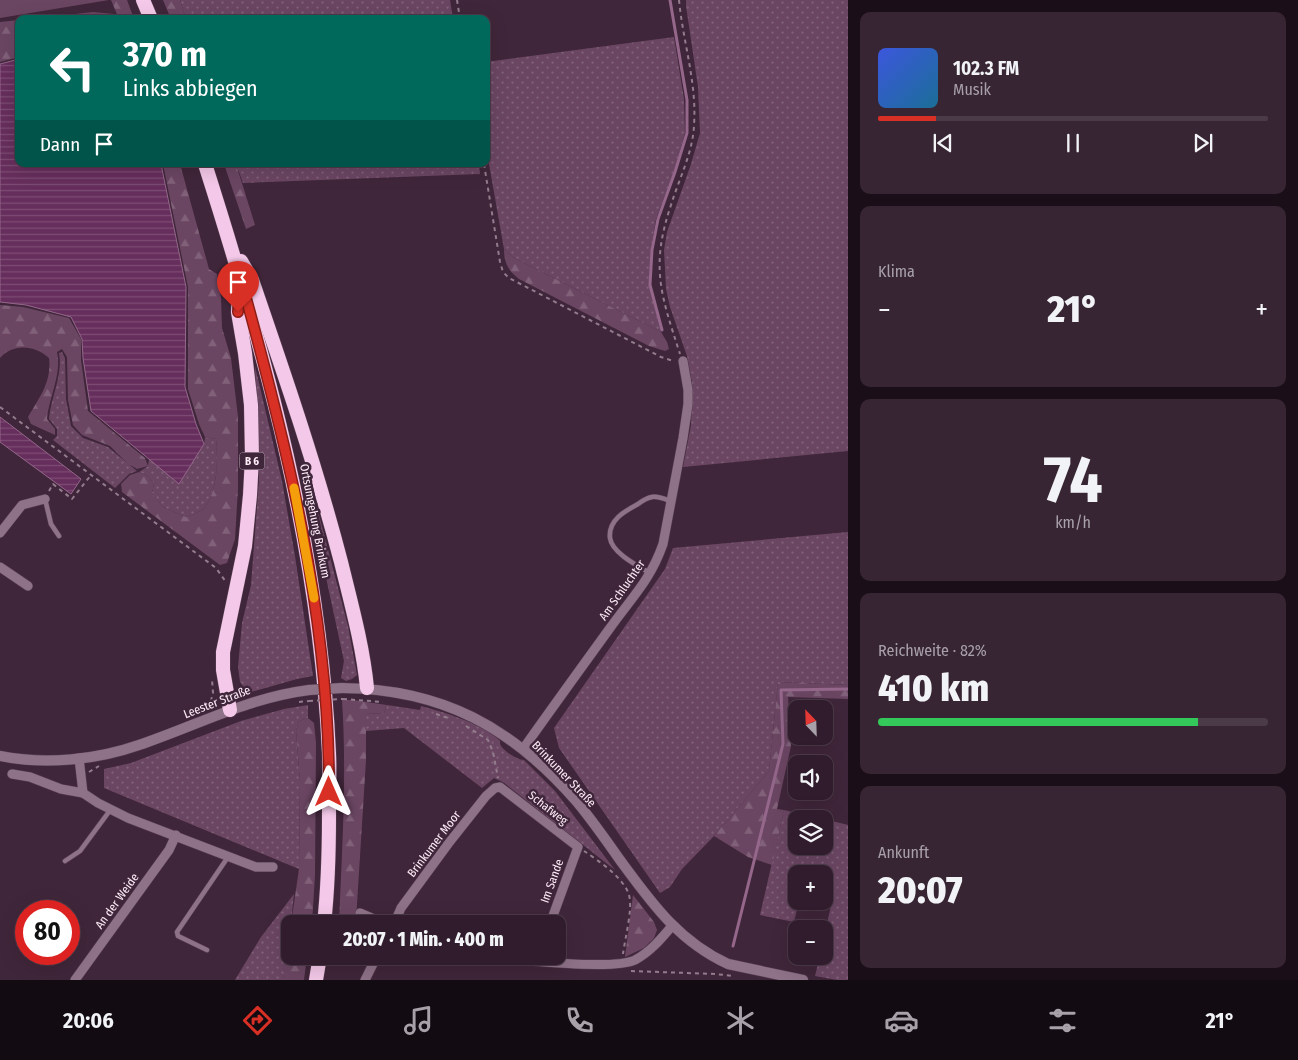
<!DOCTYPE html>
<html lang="de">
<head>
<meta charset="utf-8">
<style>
	:root { --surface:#301c2c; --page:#382534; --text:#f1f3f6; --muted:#a8a1a9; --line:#4b3a48; --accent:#d93025 }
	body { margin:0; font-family:"Fira Sans Condensed",sans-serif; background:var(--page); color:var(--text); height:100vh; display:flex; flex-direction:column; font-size:19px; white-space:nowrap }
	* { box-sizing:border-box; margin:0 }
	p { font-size:16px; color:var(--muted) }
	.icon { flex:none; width:28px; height:28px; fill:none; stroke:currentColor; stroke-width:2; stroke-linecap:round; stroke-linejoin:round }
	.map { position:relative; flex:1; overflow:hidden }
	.sheet { display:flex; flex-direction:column; gap:12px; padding:12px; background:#1a0f18; width:450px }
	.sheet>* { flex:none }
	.hud { position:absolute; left:15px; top:15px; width:475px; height:152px; border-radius:10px; box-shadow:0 5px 20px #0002,0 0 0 1px var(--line); background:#00695c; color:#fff; overflow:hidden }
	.needle { width:32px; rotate:337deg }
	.buttons { position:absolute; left:788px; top:700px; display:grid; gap:10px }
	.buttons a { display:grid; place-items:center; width:45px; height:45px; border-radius:10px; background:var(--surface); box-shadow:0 5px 20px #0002,0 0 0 1px var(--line); font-size:25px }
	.speed { position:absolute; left:15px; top:900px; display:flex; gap:10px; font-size:25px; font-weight:700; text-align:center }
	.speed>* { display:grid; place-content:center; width:65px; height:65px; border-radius:50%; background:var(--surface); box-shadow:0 5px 20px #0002,0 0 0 1px var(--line); line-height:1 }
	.speed .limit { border:8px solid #d22; background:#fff; color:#111 }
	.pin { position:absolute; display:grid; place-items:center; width:42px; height:42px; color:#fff; margin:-51px -21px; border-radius:50% 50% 50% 0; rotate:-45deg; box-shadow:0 0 5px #0007 }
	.pin .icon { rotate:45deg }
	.me { position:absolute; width:55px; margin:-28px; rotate:0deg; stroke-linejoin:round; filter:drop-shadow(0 0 4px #0008) }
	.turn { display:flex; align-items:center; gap:18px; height:105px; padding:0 25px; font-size:22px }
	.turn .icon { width:65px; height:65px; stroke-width:2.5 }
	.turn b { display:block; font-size:35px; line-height:42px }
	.then { display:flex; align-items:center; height:48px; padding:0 25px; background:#0003; gap:10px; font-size:19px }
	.big { font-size:38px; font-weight:800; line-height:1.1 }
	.sheet .tile { flex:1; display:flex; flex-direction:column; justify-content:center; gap:8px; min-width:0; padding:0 18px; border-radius:10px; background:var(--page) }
	.sheet .dial { align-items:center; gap:0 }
	.dial b { font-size:65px; line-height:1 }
	.song { display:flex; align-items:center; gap:15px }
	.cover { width:60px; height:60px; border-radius:8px; background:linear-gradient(135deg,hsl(230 70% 55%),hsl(200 70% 35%)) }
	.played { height:5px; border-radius:2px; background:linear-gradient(90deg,var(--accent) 15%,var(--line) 15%) }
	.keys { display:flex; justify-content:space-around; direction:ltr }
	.heat { display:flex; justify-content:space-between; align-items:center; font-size:28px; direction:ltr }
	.charge { height:8px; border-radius:4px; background:linear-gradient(90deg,#34c759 82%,var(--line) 0) }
	.trip { position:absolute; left:281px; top:915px; width:285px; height:50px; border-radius:10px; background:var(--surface); box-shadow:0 5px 20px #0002,0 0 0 1px var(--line); font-weight:800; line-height:50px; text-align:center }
	.tab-bar { display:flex; height:80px; justify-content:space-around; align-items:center; background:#130b12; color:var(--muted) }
	.tab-bar .icon { width:35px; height:35px }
	.tab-bar .on { color:var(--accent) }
	.tab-bar b { font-size:22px; color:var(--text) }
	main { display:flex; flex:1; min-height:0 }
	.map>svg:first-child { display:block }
</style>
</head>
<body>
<main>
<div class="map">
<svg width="848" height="980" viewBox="0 0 848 980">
	<defs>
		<pattern id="grass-dots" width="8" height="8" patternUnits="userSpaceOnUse" patternTransform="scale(1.25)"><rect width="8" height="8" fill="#6b4663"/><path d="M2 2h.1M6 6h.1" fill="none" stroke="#81617a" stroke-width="1.8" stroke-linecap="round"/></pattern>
		<pattern id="forest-firs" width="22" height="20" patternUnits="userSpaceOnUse" patternTransform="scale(1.25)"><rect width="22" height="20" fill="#6b4663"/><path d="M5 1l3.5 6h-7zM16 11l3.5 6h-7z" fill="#81617a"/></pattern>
		<pattern id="water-rules" width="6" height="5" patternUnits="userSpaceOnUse" patternTransform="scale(1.25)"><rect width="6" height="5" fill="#662e5c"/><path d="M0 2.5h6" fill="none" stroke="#7d4d74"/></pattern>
	</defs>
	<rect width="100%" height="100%" fill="#40263a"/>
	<!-- grass -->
	<g fill="url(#grass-dots)">
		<path d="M180 0H450L453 19H186Z"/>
		<path d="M686 0H848V451L683 467 691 425 692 383 687 356 670 307 666 289 664 250 667 232 691 164 700 133 698 87 686 6Z"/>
		<path d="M674 37 684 99 685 133 674 172 656 219 651 249 649 284 661 332 514 258 504 249 486 147V62Z"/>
		<path d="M236 164H479L480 174 243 183Z"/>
		<path d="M62 352 65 358 66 399 71 426 83 438 108 447 137 471 129 474 115 488 53 440 57 436V429L49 419C51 397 63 375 59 353Z"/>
		<path d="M255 366 282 481 295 556 313 676 297 679 251 692 245 689 240 682 238 667 242 623 251 585 259 480Z"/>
		<path d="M205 437 216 439C218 459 218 492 204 508 201 512 192 515 186 517L163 507 152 493 154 484 148 476 139 472 148 466 149 459 179 483 204 444Z"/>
		<path d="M305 470 308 473 348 626 357 675 352 679 346 681 341 678 344 661 303 471Z"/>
		<path d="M848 532V685L778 682 769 771 714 836 682 869 670 887 660 893 559 748 554 728 665 569 673 548Z"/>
		<path d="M308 705V718L299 721 296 730 300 782 299 869 104 788V769L131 763 241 721 284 709Z"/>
		<path d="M387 705 420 710 421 706C444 712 479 723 498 739 503 743 498 740 501 746 505 752 518 760 524 760L555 791 615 870 503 782 494 778 482 788 404 728 366 731V714L384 713Z"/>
		<path d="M784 810 821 819H796V846H824V819L848 825V980H837L815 976 820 956H824V939L831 905 817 901H824V874H796V901H799L794 922 760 915Z"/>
		<path d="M294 894 288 951 283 980H235L261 937Z"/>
	</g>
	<!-- forest -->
	<g fill="url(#forest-firs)">
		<path d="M111 0H127L134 19H119Z"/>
		<path d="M163 0H180L186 19H171Z"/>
		<path d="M93 12 114 14 116 19H31Z"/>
		<path d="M19 20V57L0 62V22Z"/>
		<path d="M163 164H180L209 269 217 274 221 298 222 328 231 358 238 417V488L235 539 227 563 220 565 122 492 121 484 130 475 139 472 148 476 154 484 152 493 163 507 186 517C192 515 201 512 204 508 218 492 218 459 216 439L205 437 199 424 188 389V287Z"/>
		<path d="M224 164H236L255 225 246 229Z"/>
		<path d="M504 249 514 258 661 332 667 342 669 349 665 351 649 346 519 279C508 271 504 262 504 249Z"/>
		<path d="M0 305 23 307 69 318 81 339V360L88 411 145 458 148 466 137 469 127 463 110 446 82 435 73 425 68 400 67 357 62 349 57 352C62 374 49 397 47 419L55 429V435L31 424 28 417C40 397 52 381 49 358 35 345 13 343 0 358Z"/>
		<path d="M778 682 848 685V699L788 697 791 746 777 809 784 810 772 865 748 857 714 836 769 771Z"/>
		<path d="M342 700H353L387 705 384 713 366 714V760L356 920 354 924H339C342 849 347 775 342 700Z"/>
		<path d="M308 718 314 723 316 743 315 875 312 924H291L299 869 300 782 296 730 299 721Z"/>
		<path d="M633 895 654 922 657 930 654 938 644 948 625 957Z"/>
		<path d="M290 930V956H307L304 980H283Z"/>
	</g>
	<!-- park -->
	<path fill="#6b4663" d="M0 0H109L0 18Z"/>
	<!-- water -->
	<g fill="url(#water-rules)" stroke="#94678b">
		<path d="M19 59V164H161L186 287 185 387 196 424 204 444 179 484 91 411 83 358 82 339 71 317 26 305 0 302V64Z"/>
		<path d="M0 417 81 479 71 494 0 442Z"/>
	</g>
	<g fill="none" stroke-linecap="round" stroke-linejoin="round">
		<!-- stream -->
		<g stroke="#94678b" stroke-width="3">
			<path d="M662 330 650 285 652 250 658 219 675 172 687 133V100L670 0"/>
			<path d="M733 946 783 744 781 690 848 689"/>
		</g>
		<defs>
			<g id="service">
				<path d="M45 499 51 524 59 536"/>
				<path d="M650 573C638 566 612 553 610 538 608 520 625 511 638 504 642 501 646 498 652 497 658 496 665 499 670 501"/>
				<path d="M65 861 80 851 111 809"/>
				<path d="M207 950 178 936 177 932 228 857"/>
			</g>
			<g id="minor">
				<path d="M0 533 22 505 45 499"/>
				<path d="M0 567 28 586"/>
				<path d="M523 749C552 708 581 668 610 628 632 597 650 581 663 544L683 438 688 404V390L683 361"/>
				<path d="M79 758 83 793 98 803 128 818 256 867H273"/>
				<path d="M12 774 30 777 61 789 83 793"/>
				<path d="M360 913 386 924"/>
				<path d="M394 924 401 908 448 844 486 796 495 788 500 787 578 847 550 924"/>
				<path d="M499 956C525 961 613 970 635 960 650 952 661 939 672 926"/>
				<path d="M75 980 169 850 176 835"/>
				<path d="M365 980 377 956"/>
			</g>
			<g id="tertiary">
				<path d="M342 688C442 689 512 727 577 802 592 820 606 840 620 860 651 902 678 941 728 964L803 980"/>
				<path d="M0 756C45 765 96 760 139 745 198 725 247 698 309 690"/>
			</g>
			<g id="trunk">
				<path d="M143 0 151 19"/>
				<path d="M205 164C266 355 320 551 329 753 330 773 329 794 329 815 329 851 328 888 324 924"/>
				<path d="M241 261 252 280C284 373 316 466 341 562 351 603 363 646 367 688"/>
				<path d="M230 710 223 670V652L245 546 250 495 252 457 251 405 245 353 238 312 239 287"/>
				<path d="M316 980 320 956"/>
			</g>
		</defs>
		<!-- service casing -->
		<use href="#service" stroke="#5b4255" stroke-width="5.5"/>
		<!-- minor casing -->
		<use href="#minor" stroke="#5b4255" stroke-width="10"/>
		<!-- tertiary casing -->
		<use href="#tertiary" stroke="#5b4255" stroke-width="11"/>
		<!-- trunk casing -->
		<use href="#trunk" stroke="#5b4255" stroke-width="15"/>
		<!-- path -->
		<g stroke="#937d8d" stroke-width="2" stroke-dasharray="4 4" stroke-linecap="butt">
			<path d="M457 0 460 19"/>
			<path d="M679 0C683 42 697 83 694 125 693 152 679 179 671 205 650 267 661 295 680 354"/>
			<path d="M484 164 500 262 503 272 509 278 661 357 673 361"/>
			<path d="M0 407 216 568 226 582"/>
			<path d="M49 491 53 484 72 499 91 475"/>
			<path d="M343 699 383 702"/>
			<path d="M299 702 309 701"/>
			<path d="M209 709 213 693 212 679"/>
			<path d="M436 714 448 718"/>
			<path d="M466 726 488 740 493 752 498 778"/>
			<path d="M89 772 99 766"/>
			<path d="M584 851C599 861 624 878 629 895 633 909 625 938 623 954"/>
			<path d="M631 971 715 974 734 976"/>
		</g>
		<!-- service -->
		<use href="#service" stroke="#8e7288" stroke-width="4.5"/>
		<!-- minor -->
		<use href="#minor" stroke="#8e7288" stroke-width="9"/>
		<!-- tertiary -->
		<use href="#tertiary" stroke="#8e7288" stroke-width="10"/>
		<!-- trunk -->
		<use href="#trunk" stroke="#f3c8e8" stroke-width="14"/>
		<defs>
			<path id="tertiary-bridge" d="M309 690 342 688"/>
		</defs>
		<!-- tertiary-bridge casing -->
		<use href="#tertiary-bridge" stroke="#5b4255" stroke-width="11" stroke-linecap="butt"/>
		<!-- path-bridge -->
		<path stroke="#937d8d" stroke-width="2" stroke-dasharray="4 4" stroke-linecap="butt" d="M309 701 343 699"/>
		<!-- tertiary-bridge -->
		<use href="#tertiary-bridge" stroke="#8e7288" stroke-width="10"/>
	</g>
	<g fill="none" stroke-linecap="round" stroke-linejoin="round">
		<defs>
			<path id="route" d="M238 312 240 276C287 445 330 616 329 792"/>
		</defs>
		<!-- route casing -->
		<use href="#route" stroke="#8d1f18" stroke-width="12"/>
		<!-- route -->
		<use href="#route" stroke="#d93025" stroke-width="9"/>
		<!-- slow -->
		<path stroke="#f59e0b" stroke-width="9" d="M294 488 314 598"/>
	</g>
	<g text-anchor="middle" stroke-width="5" stroke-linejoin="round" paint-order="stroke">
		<!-- shield labels -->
		<rect fill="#40263a" stroke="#c5b1c0" stroke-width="1" x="239.5" y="452.5" width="25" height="17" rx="4"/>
		<g font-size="11" font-weight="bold" fill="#feedf9">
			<text x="252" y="465">B 6</text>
		</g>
		<!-- street labels -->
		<g font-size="12" fill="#feedf9" stroke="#40263a">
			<text transform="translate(315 521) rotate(79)" y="4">Ortsumgehung Brinkum</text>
			<text transform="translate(622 590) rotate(-55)" y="4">Am Schluchter</text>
			<text transform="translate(217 702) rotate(-21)" y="4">Leester Straße</text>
			<text transform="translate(564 774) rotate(46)" y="4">Brinkumer Straße</text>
			<text transform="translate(548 808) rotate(38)" y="4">Schafweg</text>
			<text transform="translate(434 844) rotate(-53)" y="4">Brinkumer Moor</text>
			<text transform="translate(552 881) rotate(-70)" y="4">Im Sande</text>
			<text transform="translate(117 901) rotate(-54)" y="4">An der Weide</text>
		</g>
	</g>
</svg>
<div class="buttons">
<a><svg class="needle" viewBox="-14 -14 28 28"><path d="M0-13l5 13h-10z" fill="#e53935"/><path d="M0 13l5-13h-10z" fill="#a8a1a9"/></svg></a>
<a><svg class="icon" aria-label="sound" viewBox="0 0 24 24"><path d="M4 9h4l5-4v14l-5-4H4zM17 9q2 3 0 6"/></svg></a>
<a><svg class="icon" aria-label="layers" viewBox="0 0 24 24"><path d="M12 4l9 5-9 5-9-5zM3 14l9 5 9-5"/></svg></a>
<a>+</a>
<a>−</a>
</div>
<div class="speed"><div class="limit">80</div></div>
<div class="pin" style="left:238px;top:312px;background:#d93025"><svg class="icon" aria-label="arrive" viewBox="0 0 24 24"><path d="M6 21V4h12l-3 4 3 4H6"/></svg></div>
<svg class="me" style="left:329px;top:792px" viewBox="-20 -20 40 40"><path d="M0-17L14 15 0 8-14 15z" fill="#d93025" stroke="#fff" stroke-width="4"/></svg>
<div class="trip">20:07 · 1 Min. · 400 m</div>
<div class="hud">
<div class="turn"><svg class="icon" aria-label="left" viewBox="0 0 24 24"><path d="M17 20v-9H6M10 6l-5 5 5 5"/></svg><div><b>370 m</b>Links abbiegen</div></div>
<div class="then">Dann<svg class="icon" aria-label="arrive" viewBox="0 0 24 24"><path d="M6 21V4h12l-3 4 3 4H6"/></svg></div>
</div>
</div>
<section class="sheet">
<div class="tile">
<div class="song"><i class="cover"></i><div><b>102.3 FM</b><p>Musik</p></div></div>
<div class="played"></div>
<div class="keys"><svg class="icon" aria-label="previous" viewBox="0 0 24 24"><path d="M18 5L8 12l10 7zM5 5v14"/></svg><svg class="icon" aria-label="pause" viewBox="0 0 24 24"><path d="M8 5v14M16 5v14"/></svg><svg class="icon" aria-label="next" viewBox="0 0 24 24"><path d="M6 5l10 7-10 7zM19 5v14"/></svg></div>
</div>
<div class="tile"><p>Klima</p>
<div class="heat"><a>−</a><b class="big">21°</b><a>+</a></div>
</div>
<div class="tile dial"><b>74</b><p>km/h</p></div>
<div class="tile"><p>Reichweite · 82%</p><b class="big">410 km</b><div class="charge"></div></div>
<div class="tile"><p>Ankunft</p><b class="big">20:07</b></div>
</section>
</main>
<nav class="tab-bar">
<b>20:06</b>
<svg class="icon on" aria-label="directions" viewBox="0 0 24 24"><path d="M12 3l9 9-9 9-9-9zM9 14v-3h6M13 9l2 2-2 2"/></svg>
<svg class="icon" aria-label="music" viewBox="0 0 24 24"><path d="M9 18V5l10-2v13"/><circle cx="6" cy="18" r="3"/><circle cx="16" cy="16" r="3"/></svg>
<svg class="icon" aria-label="phone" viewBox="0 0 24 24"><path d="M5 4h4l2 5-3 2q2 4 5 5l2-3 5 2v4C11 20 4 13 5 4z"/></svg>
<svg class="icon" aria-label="climate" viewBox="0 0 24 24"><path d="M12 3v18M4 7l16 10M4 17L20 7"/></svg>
<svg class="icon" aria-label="car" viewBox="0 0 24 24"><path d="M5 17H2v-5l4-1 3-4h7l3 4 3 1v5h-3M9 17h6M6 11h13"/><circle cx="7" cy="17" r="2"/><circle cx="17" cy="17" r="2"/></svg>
<svg class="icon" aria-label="filters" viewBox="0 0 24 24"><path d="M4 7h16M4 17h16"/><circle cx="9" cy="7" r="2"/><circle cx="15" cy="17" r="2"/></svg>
<b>21°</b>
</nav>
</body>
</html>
